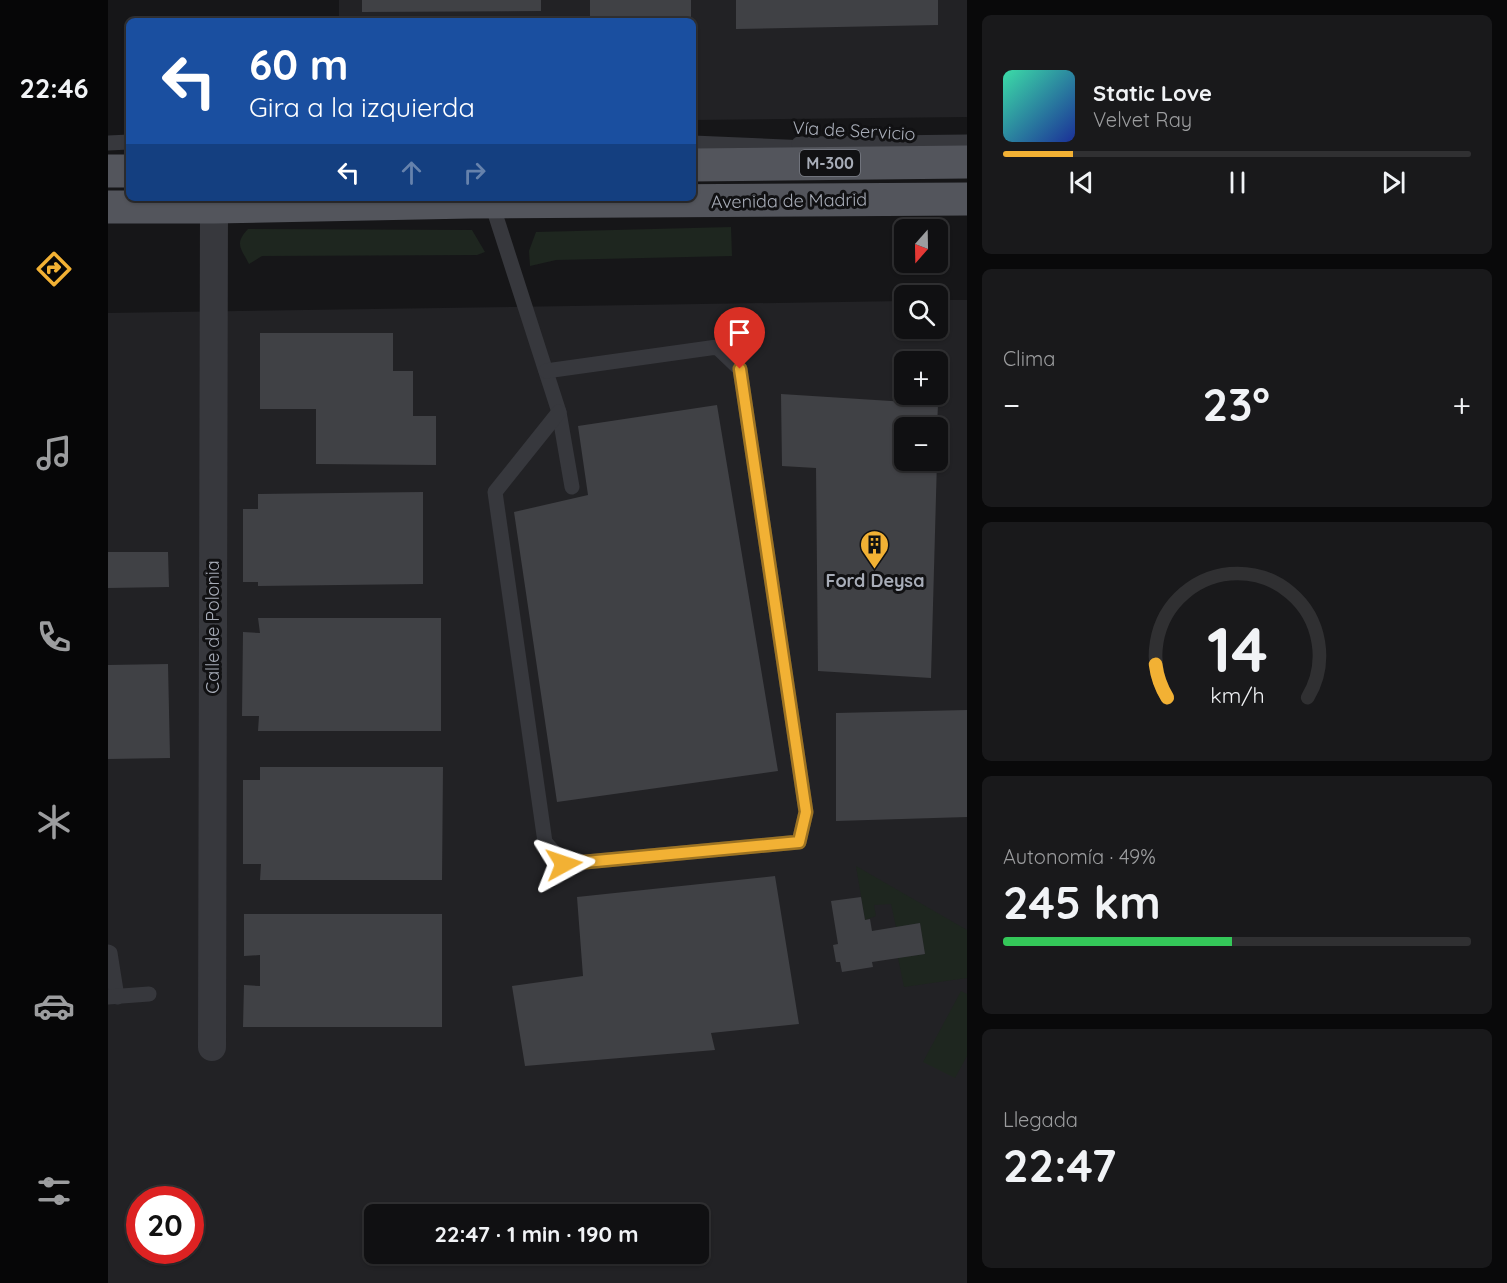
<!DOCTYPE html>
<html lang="es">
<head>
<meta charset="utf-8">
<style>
	:root { --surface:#101012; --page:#19191b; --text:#f1f3f6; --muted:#9c9d9f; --line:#303032; --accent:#f2b134 }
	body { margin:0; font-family:Quicksand,sans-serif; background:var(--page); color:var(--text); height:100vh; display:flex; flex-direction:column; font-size:22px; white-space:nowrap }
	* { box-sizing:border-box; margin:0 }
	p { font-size:20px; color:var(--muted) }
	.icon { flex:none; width:33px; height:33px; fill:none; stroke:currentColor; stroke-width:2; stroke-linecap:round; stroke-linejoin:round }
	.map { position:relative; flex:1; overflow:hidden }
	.side { display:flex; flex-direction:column; gap:15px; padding:15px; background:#09090a; width:540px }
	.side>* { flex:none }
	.top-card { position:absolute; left:18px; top:18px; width:570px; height:183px; border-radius:9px; box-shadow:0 2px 4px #0004,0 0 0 2px var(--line); background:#1a4fa0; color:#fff; overflow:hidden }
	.needle { width:39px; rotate:200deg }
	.controls { position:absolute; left:786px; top:219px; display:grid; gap:12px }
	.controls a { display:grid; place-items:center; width:54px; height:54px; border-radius:9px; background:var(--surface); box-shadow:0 2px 4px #0004,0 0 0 2px var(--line); font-size:30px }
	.speed { position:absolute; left:18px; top:1186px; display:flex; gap:12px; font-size:30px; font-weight:700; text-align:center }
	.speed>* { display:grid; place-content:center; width:78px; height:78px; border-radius:50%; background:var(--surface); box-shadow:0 2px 4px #0004,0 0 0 2px var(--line); line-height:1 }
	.speed .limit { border:9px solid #d22; background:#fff; color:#111 }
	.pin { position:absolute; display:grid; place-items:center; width:51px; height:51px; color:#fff; margin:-62px -26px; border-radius:50% 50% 50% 0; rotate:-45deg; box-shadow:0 0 6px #0007 }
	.pin .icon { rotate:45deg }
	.me { position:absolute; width:66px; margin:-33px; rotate:85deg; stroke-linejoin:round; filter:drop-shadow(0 0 4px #0008) }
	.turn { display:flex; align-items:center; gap:21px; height:126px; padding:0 24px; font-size:27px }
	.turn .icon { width:78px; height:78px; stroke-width:2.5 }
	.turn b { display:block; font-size:42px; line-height:51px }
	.lanes { display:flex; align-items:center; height:57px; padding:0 24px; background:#0003; justify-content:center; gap:30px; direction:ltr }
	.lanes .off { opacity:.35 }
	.big { font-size:45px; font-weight:700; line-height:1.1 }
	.side .widget { flex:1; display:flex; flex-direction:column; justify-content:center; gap:9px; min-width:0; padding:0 21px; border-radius:9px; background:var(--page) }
	.side .dial { align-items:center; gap:0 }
	.dial svg { height:156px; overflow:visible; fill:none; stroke:var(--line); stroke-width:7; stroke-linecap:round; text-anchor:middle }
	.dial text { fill:var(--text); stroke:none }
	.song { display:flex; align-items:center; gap:18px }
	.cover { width:72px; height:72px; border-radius:9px; background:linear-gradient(135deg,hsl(160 70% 55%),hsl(230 70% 35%)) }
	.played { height:6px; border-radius:3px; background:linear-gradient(90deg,var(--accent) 15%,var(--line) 15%) }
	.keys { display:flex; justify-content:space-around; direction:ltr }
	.heat { display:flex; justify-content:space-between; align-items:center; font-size:33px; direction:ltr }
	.charge { height:9px; border-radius:4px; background:linear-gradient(90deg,#34c759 49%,var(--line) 0) }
	.trip { position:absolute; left:256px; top:1204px; width:345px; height:60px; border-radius:9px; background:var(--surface); box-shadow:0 2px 4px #0004,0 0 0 2px var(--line); font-weight:700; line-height:60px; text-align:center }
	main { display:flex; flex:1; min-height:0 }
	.menu { display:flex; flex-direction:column; width:108px; justify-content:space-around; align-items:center; background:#060607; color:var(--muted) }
	.menu .icon { width:42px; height:42px }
	.menu .current { color:var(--accent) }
	.menu b { font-size:27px; color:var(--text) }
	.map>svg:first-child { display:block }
</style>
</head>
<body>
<main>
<nav class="menu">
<b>22:46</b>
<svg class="icon current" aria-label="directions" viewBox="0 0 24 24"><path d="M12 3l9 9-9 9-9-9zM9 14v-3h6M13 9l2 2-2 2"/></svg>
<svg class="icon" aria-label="music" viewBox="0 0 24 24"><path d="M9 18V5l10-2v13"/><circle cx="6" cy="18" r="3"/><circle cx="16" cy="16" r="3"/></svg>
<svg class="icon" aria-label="phone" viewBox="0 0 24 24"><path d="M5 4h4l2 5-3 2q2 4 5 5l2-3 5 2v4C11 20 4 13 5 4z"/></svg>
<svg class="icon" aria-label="climate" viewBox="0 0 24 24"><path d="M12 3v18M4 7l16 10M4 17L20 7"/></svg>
<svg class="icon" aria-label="car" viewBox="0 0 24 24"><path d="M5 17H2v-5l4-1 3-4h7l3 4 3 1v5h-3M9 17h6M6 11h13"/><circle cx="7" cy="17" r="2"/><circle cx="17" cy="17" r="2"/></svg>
<svg class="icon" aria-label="filters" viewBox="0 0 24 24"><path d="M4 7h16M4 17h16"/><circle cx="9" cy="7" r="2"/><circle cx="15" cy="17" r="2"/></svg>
</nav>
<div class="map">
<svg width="859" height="1283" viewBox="0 0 859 1283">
	<rect width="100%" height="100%" fill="#161618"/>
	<!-- built -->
	<g fill="#222225" fill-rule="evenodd">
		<path d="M231 0H859V117L585 120V21H231Z"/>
		<path d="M830 300H859V1283H0V313L796 301V328H830ZM796 362H830V394H796ZM796 428H830V460H796ZM32 1200H82V1251H32ZM267 1215H591V1254H267Z"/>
	</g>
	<!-- green -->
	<g fill="#1e261f">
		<path d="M623 227 624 256 448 260 422 266 421 251 428 232Z"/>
		<path d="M140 229 364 230 377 252 369 255 154 256 141 264C133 248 126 244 140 229Z"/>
		<path d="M748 866 859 930V978L796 987 790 958 817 954 812 923 788 927 783 904 766 905 768 916 757 920Z"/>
		<path d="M853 991 859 994V1056L847 1078 815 1062Z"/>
	</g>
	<!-- building -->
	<g fill="#404145">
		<path d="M254 0H433V11L254 12Z"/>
		<rect x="482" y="0" width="101" height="21"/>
		<path d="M628 0H830V25L628 29Z"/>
		<path d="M152 333H285V371H305V416H328V465L208 464V409H152Z"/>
		<path d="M673 394 830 404 829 428H796V460H829L823 678 710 671 708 468 674 466Z"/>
		<path d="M609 405 670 771 449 802 406 512 480 495 470 426Z"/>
		<path d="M315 492V584L150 586V582H135V509H150V494Z"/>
		<path d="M0 552H60L61 587 0 588Z"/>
		<path d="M150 618H333V731H150L151 716H134L135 632 152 633Z"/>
		<path d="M60 664 62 758 0 759V665Z"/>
		<path d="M859 710V817L728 821V713Z"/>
		<path d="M152 767H335L334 880H152L153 864H135V780H152Z"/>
		<path d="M667 876 691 1024 603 1033 607 1050 417 1066 404 986 475 976 469 897Z"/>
		<path d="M753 897 757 920 762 919 764 931 812 923 817 954 764 962 765 967 734 972 732 962H728L725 945 730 944 723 901Z"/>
		<path d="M136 914H334V1027H135L136 985 152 986V955L136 956Z"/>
	</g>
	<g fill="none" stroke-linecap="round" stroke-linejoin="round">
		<!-- service -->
		<g stroke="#37383d" stroke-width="15">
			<path d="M0 143 21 142"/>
			<path d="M585 143 700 148"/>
			<path d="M691 144 859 142"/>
			<path d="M383 201 451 412 464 487"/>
			<path d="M438 371 609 347 632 369 698 812 691 842 456 864 437 842 387 492 451 412"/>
			<path d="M0 952 2 953 9 997"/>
			<path d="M0 997 41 994"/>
		</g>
		<!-- minor -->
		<path stroke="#37383d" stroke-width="28" d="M104 1047 106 207"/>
		<!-- primary -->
		<g stroke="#53555c" stroke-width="33">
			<path d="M585 165 859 162"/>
			<path d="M0 171H21"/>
			<path d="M0 207H106L362 202 859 199"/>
		</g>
	</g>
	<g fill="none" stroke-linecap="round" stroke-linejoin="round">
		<defs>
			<path id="route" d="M456 864 691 842 698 812 632 369"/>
		</defs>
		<!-- route casing -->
		<use href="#route" stroke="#9d7322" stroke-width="15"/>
		<!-- route -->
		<use href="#route" stroke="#f2b134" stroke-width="10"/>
	</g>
	<!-- icons -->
	<defs>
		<symbol id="building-pin" viewBox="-11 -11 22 30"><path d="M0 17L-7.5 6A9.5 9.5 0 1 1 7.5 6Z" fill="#f2b134" stroke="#111113"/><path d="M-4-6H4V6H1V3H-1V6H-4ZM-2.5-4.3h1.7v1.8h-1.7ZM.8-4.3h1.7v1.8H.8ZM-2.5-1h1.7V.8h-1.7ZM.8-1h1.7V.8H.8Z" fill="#111"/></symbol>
	</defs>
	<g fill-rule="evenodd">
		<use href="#building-pin" x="750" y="528" width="33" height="45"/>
	</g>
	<g text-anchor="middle" stroke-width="6" stroke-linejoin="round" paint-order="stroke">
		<!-- shield labels -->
		<rect fill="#111113" stroke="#7b7e86" stroke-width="1.5" x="692" y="150" width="60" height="26" rx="4.5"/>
		<g font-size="16" font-weight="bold" fill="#a8adb8">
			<text x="722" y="169">M-300</text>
		</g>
		<!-- street labels -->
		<g font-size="18" fill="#a8adb8" stroke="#111113">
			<text transform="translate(746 131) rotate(3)" y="6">Vía de Servicio</text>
			<text transform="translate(681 201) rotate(-1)" y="6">Avenida de Madrid</text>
			<text transform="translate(105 627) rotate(-90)" y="6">Calle de Polonia</text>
		</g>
		<!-- poi labels -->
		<g font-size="18" font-weight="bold" fill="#a8adb8" stroke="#111113">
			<text x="767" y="587">Ford Deysa</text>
		</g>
	</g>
</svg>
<div class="controls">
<a><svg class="needle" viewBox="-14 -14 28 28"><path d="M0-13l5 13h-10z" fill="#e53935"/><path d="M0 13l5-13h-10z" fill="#9c9d9f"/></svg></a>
<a><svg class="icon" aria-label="search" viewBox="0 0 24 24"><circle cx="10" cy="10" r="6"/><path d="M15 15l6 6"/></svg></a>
<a>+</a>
<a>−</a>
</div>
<div class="speed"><div class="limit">20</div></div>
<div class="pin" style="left:632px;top:369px;background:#d93025"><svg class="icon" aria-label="arrive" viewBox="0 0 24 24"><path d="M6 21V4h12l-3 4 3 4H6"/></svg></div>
<svg class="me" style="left:456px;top:864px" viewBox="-20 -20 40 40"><path d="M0-17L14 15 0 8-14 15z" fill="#f2b134" stroke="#fff" stroke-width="4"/></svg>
<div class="trip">22:47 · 1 min · 190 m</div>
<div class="top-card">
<div class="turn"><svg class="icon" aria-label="left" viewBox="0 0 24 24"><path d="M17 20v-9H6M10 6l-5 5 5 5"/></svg><div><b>60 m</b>Gira a la izquierda</div></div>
<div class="lanes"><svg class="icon" aria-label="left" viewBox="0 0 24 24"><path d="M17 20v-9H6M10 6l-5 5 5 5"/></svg><svg class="icon off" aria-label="ahead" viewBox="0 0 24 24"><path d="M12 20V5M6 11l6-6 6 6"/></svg><svg class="icon off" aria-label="right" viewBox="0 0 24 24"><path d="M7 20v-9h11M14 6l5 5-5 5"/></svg></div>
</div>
</div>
<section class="side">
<div class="widget">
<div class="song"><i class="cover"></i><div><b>Static Love</b><p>Velvet Ray</p></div></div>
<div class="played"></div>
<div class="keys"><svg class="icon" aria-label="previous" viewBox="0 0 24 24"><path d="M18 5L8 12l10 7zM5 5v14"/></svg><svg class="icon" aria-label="pause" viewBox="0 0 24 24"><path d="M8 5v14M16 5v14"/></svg><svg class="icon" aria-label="next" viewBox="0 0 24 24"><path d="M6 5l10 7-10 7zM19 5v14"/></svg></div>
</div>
<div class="widget"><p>Clima</p>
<div class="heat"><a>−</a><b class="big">23°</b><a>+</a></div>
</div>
<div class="widget dial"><svg viewBox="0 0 100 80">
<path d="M14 69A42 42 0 1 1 86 69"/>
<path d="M14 69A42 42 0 0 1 8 52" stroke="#f2b134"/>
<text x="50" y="56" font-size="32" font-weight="700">14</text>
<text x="50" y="72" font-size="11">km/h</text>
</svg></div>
<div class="widget"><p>Autonomía · 49%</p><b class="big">245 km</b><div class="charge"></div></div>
<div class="widget"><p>Llegada</p><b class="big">22:47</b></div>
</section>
</main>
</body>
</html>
